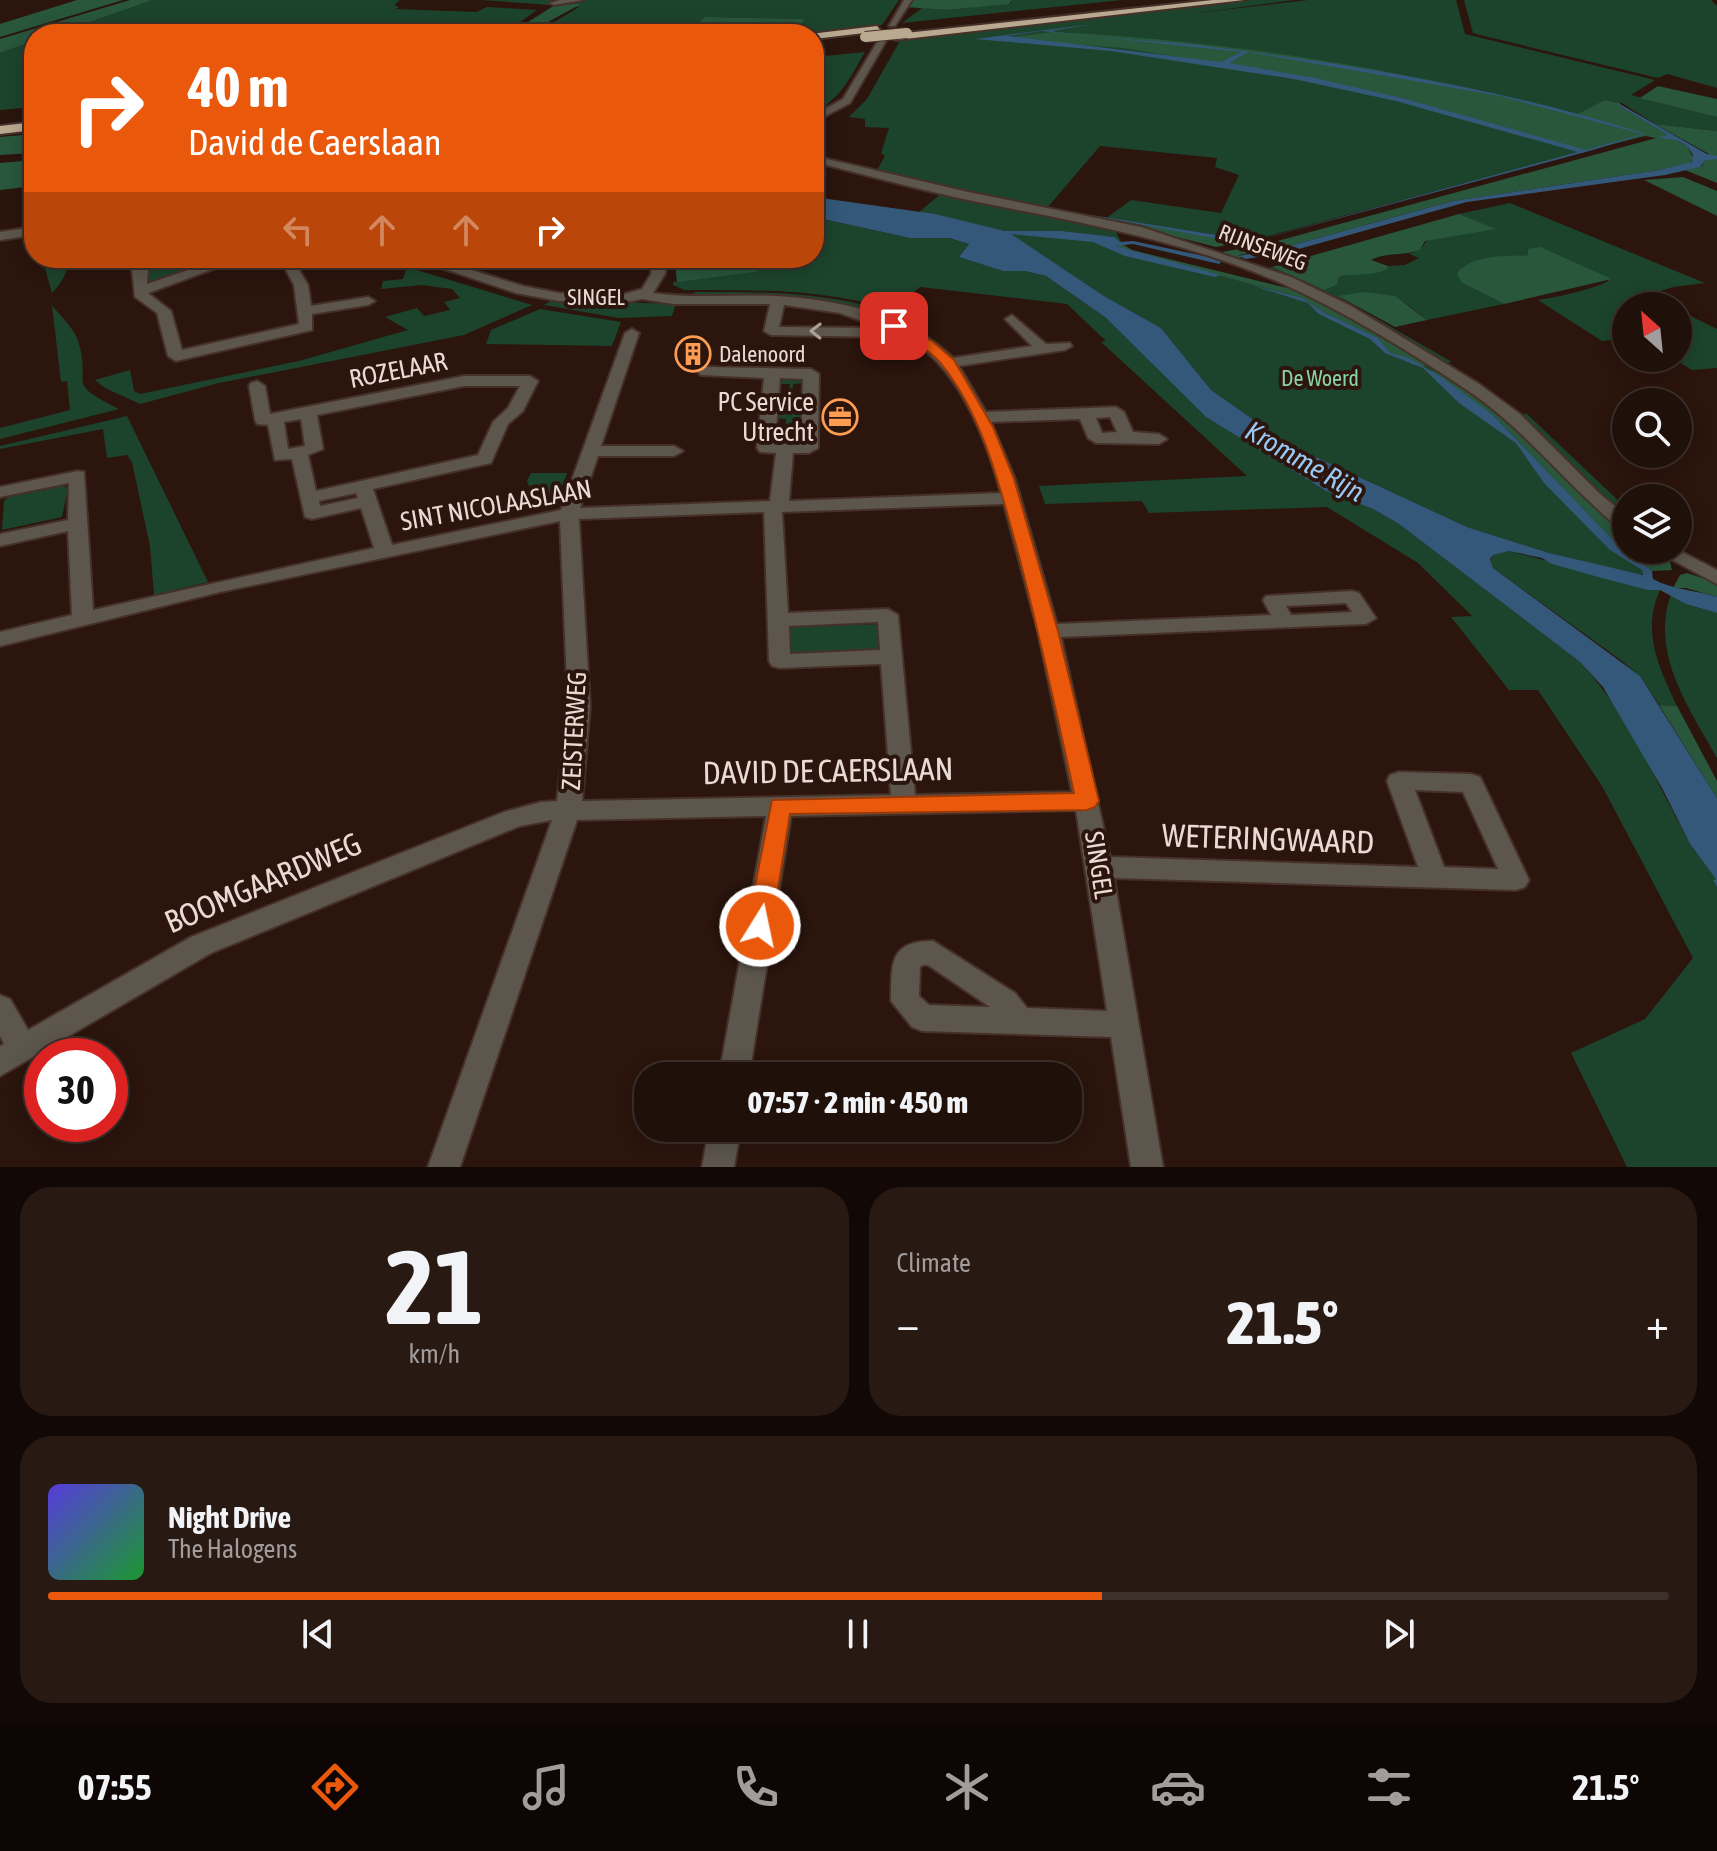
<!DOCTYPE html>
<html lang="en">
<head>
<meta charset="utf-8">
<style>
	:root { --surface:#20100a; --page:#281913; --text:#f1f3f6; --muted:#a29d9c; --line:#3d302b; --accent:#ea580c }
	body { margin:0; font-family:"Asap Condensed",sans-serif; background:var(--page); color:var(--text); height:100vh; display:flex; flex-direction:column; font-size:30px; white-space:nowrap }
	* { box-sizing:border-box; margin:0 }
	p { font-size:26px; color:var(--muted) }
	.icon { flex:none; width:44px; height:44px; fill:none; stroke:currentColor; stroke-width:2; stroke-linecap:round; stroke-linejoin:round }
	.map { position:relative; height:1167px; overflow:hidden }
	.details { display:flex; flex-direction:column; gap:20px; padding:20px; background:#120906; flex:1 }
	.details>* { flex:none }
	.hud { position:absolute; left:24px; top:24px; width:800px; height:244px; border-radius:32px; box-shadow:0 4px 20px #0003,0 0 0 2px var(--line); background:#ea580c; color:#fff; overflow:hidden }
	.needle { width:52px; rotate:333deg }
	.fabs { position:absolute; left:1612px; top:292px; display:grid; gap:16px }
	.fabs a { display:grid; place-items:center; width:80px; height:80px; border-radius:50%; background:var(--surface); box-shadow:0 4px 20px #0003,0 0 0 2px var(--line); font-size:40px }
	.speed { position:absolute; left:24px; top:1038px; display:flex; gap:16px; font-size:40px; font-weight:700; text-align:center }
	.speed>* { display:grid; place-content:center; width:104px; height:104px; border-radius:50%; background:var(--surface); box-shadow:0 4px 20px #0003,0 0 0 2px var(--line); line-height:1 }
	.speed .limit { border:12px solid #d22; background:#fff; color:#111 }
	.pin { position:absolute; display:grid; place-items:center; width:68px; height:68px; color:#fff; margin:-34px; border-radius:16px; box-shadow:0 4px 12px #0006 }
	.me { position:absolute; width:88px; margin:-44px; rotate:10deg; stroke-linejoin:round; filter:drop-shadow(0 0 6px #0008) }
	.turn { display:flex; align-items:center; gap:28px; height:168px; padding:0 32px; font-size:36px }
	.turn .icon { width:104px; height:104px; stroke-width:2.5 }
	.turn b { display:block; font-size:56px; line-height:68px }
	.lanes { display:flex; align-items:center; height:76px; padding:0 32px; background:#0003; justify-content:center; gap:40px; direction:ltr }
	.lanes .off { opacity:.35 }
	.big { font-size:60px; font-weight:800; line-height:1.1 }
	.details .card { flex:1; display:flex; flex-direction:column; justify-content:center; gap:12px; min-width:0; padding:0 28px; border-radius:32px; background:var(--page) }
	.details .dial { align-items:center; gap:0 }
	.dial b { font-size:104px; line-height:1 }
	.song { display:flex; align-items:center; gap:24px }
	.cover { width:96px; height:96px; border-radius:12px; background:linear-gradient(135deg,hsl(250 70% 55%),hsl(130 70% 35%)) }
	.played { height:8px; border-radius:4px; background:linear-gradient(90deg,var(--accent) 65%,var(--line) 65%) }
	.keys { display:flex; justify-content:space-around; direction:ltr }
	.heat { display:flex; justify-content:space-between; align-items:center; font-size:44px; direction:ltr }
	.details .tiles { flex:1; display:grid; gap:20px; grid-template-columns:1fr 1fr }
	.card:last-child { grid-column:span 2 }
	.trip { position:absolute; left:634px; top:1062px; width:448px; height:80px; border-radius:32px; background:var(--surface); box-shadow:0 4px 20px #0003,0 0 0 2px var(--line); font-weight:800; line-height:80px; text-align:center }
	.tab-bar { display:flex; height:128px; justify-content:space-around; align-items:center; background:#0d0604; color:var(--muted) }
	.tab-bar .icon { width:56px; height:56px }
	.tab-bar .active { color:var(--accent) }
	.tab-bar b { font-size:36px; color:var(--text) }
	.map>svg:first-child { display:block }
</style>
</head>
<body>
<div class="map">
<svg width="1717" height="1167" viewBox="0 0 1717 1167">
	<rect width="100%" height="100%" fill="#2b150d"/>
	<!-- green -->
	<g fill="#1c442d">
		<path d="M153 0H400L394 5 399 7 396 9 476 12 487 7 537 10 503 34H55Z"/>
		<path d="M481 0H899L882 25 795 34H789L793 33 804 19 705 17 686 34 541 30 579 7Z"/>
		<path d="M1012 0H1122L902 23 922 8 947 10 1011 3Z"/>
		<path d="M1250 0H1295L1197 13 1308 0H1456L1465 34 1655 80 1631 95 1717 117V131L1655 124 1622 103 1605 100 1593 108 1585 151 1253 240 1105 219 1131 200 1221 213 1239 175 1215 167 1217 158 1100 146 1047 208 876 172 885 156 881 153 889 128 865 127V119L849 117 867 99 901 39Z"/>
		<path d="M1464 0H1711L1717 6V88L1667 74 1658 78 1480 35 1473 33Z"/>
		<path d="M34 41V107L0 110V53Z"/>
		<path d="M865 52C851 76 841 99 814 112V57Z"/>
		<path d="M943 192 1114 228 1121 242 1125 243 1121 245 1127 249 1304 297 1396 345 1466 390 1649 572 1639 575 1549 553 1467 527 1290 445 1211 390 1161 328 1104 296 1009 233 1119 242 1113 237 1062 231H1005L919 212Z"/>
		<path d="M1510 203 1705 283 1673 287 1647 295 1670 306H1626V338L1602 341 1538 300C1555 298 1607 286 1610 279 1555 262 1520 245 1463 267L1462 283 1504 304 1427 320C1390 289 1386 293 1339 297L1452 362 1446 363 1266 270 1271 267 1326 290 1337 285 1339 277C1355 272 1371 274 1387 269L1388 266 1405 265 1419 258 1409 254 1420 250 1429 238 1494 229 1459 214Z"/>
		<path d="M814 217 910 238H948L969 244 959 257 1003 271H1025L1046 276 1107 319 1206 417 1326 491 1373 509 1399 524 1580 662C1627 712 1655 780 1688 840 1696 855 1708 865 1716 879L1714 880 1717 887V1167H1627L1571 1053 1645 1019 1693 958 1602 786 1538 690H1509L1451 617 1472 616 1418 563 1327 507 1149 513 1142 501 1045 504 1039 486 1247 476 1101 342 1106 341 1067 304 920 287 905 299 923 312 910 317C837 288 761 290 684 290L673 285V282L756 272V269L675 265 678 258H814Z"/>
		<path d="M42 258H67C69 273 61 283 52 293Z"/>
		<path d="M146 258H221L228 259 218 263 211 260 151 285 144 283 143 271 150 268H144Z"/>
		<path d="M407 267 532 305 464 335 219 383 140 404 105 388 95 380 130 370 134 391 140 394 299 361 408 330 385 317 417 308 424 316 450 310 444 302 460 298 452 289 422 285 381 289 383 281 403 279Z"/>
		<path d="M695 292C767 292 838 291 906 319L896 322 876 315 727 297 689 296Z"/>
		<path d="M552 300 676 304 672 316 619 318 544 305Z"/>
		<path d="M52 305C59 315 75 329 78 341 93 388 62 380 119 409L0 439V428L70 410 67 381 61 382Z"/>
		<path d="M540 309 621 322 612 346 486 344 491 330Z"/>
		<path d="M1678 310 1717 329V368L1692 370 1673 358H1678Z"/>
		<path d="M806 377V383L793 384 792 401 805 402V418L793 419 792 437H804V443H772V438L785 437 786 419 773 418 775 402 788 401 790 384H776L777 378Z"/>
		<path d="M1526 413 1626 508V519L1520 417Z"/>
		<path d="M127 416 208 582 154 595 150 546 132 462 127 455 107 458 103 429 0 449V446Z"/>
		<path d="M531 473H567L557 501 539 506 527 481Z"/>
		<path d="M52 481 68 488 62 517 2 530 4 501 18 488Z"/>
		<path d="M1509 551 1660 590C1641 632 1659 667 1677 706L1659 705 1640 676 1622 661 1493 568 1490 563 1492 555Z"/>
		<path d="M1671 594 1686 604 1717 613V758C1689 707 1650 654 1671 594Z"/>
		<path d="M885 624 888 655 790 658 791 627Z"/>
	</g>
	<!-- forest -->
	<g fill="#28573c">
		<path d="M77 0H123L0 37V24Z"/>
		<path d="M130 0H153L55 34H34V41L0 53V39Z"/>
		<path d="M911 0H1012L1009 4 947 10 905 7Z"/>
		<path d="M581 4 526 34H509L555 5Z"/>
		<path d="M705 17H711L805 19 793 34H686Z"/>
		<path d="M1053 32C1226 40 1409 70 1576 115L1605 100 1620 103 1621 107 1687 146 1694 159 1690 163 1659 170 1453 201 1289 246 1239 255 1241 260 1222 252 1266 244 1656 138 1645 136 1585 151 1406 99 1298 77 1124 48 994 39Z"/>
		<path d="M1658 86 1717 99V117L1640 98Z"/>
		<path d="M1655 124 1717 131V183L1685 170 1702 166 1709 154Z"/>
		<path d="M34 134V153L0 155V137Z"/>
		<path d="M34 160V186L0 190V163Z"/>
		<path d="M1683 177 1717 191V216L1644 180Z"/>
		<path d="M1459 214 1496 229 1425 241 1420 250C1404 256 1386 252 1371 260L1388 266 1387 269C1372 277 1355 272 1339 277L1337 285 1325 290 1272 267Z"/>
		<path d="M1114 221 1253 240 1216 247Z"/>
		<path d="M1122 244 1132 250 1308 293 1431 363 1423 366 1390 353 1378 338 1325 313 1302 298 1116 247Z"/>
		<path d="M1540 247 1612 279 1504 304 1462 283 1457 274C1467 256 1505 255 1524 256L1528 255V249Z"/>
		<path d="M675 265H685L757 269 756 272 677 282Z"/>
		<path d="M1365 292 1395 296 1427 320 1395 327 1338 296Z"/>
		<path d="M1441 369 1479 395 1626 530V550H1657L1669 558 1672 570 1652 571 1613 540 1493 415 1430 371Z"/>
		<path d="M1687 573 1717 583V597L1686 588H1673L1680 575Z"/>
		<path d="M1659 705 1677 706 1717 781V798Z"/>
	</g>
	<!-- water -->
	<g fill="#345879" fill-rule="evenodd">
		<path d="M1094 24 1051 31C1107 40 1165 40 1221 48 1364 66 1508 90 1645 134L1593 150 1250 242 1230 241 1072 212 1254 241 1578 152 1396 101 1294 79 1111 51 975 39ZM1042 31 1242 52 1221 62 1007 36ZM1248 52 1500 96 1642 134 1586 150 1406 99 1315 78 1229 63Z"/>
		<path d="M1618 103 1707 154 1717 156V159L1706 160 1700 167 1665 175 1467 202 1288 252 1246 259 1238 256 1289 246 1453 201 1659 170 1692 162 1693 155C1684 138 1671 139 1656 138L1668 135 1621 107Z"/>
		<path d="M814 197 935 214 1005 231H1062L1114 237 1120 242 1133 241 1223 260 1219 264 1133 244 1116 246 1220 275 1215 277 1125 256 1093 242 1011 234 1104 296 1161 328 1211 390 1290 445 1467 527 1549 553 1643 575 1642 570 1610 550 1544 483 1516 443 1459 403 1423 368 1385 353 1370 339 1319 314 1308 303 1251 285 1302 298 1325 313 1378 338 1390 353 1409 358 1441 377 1493 415 1613 540 1652 571 1653 579C1673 590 1696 590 1717 597V613L1686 604 1660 590H1648L1602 578 1552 564 1542 558 1509 551 1493 555 1490 559 1493 568 1640 676 1717 798V887L1713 880 1716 879 1690 844 1662 788 1603 687 1580 662 1399 524 1373 509 1326 491 1206 417 1106 318 1046 276 1025 271H1003L959 257 969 244 949 238H910L814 217Z"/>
	</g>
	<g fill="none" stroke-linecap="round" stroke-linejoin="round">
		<defs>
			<g id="minor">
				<path d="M560 0H583L554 5 550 3Z"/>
				<path d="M904 0H912L895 26H889Z"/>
				<path d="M879 39 886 41 850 103 814 122V115L843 99Z"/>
				<path d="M814 156 968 192 1141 227 1291 277 1351 306 1479 384 1520 414 1600 494 1626 515V530L1619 528C1566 484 1524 428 1467 390 1409 351 1347 313 1283 284 1185 240 1078 222 973 201 920 190 867 175 814 162Z"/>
				<path d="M34 227V235L0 240V232Z"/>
				<path d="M135 258H149L147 284 223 258 235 261 148 293 171 311 182 350 299 324 294 285 285 268 305 258H323L299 270 308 285 311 306 368 297 375 301 368 305 312 314V330L176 361 168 356 157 313 135 297 132 270Z"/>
				<path d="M412 258H433L523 286 559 293 617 296 642 289 651 274 653 258H667L665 274 653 293C694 299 735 294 776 296 836 299 909 315 953 358L1032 346 1005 319 1012 315 1046 344 1070 343 1072 346 1065 350 959 366 986 412 1116 407 1124 412 1133 432 1159 434 1167 439 1159 444 1096 443 1088 438 1080 419 991 422 1015 479 1057 624 1271 615 1263 600 1266 596 1352 591 1359 593 1376 618 1366 624 1061 637 1110 857 1418 867 1387 781 1390 775 1399 772 1471 774 1480 777 1483 783 1529 880 1525 887 1516 890 1114 878 1163 1167H1131L1111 1037 922 1031 912 1027 891 1001C892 965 888 941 933 941L1015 993 1027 1008 1107 1011 1076 810 791 816 749 1076H719L766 816 577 820 460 1167H428L552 820 520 826 211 953 0 1076V1046L4 1044 0 1036V995L10 999 28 1030 191 937 504 812 541 802 557 801 568 706 560 521 220 592 0 646V632L72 615 68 531 0 546V534L68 520 69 483 0 497V487L78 471 84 472 93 610 374 548 361 508 312 519 305 517 292 459 275 460 268 425 257 424 255 420 249 386 251 383 257 381 265 386 270 414 464 376H530L538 381 523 411 508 424 491 463 373 489 392 545 561 510 625 333 632 329 639 333 601 446H674L683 451 674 456H598L580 508 770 501 776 453 760 452 757 448 764 378 701 375 698 372 706 367 811 369 819 374 818 448 809 453H793L789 501 1001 493C986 438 960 371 911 340 906 338 899 333 894 333 890 334 886 336 882 337L771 335 764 331 770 304H673L642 299 617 304 559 301 516 293ZM784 305 840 313 881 328 779 327ZM780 378 803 379 801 443H775ZM464 386H520L508 408 493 422 478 455 316 491 308 455 323 449 317 415ZM1110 417 1117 432 1102 433 1096 418ZM301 419 305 446 288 449 284 422ZM356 493 358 498 320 506 319 501ZM1004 504 1038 631 1072 792 915 795 898 615 888 609 788 613 782 512ZM764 512 769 661 772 666 780 668 881 664 891 795 582 801 590 706 579 519ZM1346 603 1352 612 1291 615 1286 606ZM878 622 880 650 790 654 789 626ZM1415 790 1463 792 1498 869 1444 867ZM923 965H928L990 1007 929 1005 919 996 920 967Z"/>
				<path d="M1654 550H1678L1717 570V584Z"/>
				<path d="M709 1128H741L734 1167H702Z"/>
			</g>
			<g id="highway">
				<path d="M1213 0H1244L896 40 891 37 896 34Z"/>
				<path d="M877 26 881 31 814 39V34H810Z"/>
				<path d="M34 122V130L0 134V126Z"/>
			</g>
		</defs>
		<!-- minor casing -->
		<use href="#minor" stroke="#463129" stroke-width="4"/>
		<!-- highway casing -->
		<use href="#highway" stroke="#463129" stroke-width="4"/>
		<!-- minor -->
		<use href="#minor" fill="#5d564d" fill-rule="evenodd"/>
		<!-- highway -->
		<use href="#highway" fill="#b9a990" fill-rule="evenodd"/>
		<defs>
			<path id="highway-bridge" d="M865 37 907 33"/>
		</defs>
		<!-- highway-bridge casing -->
		<use href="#highway-bridge" stroke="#463129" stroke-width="12" stroke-linecap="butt"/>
		<!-- highway-bridge -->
		<use href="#highway-bridge" stroke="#b9a990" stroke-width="10"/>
	</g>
	<!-- one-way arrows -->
	<defs><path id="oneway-chevron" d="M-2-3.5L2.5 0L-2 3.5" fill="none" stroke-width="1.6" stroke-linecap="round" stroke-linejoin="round" transform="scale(2)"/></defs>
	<use stroke="#ab9f97" href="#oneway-chevron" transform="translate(816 331) rotate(-179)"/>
	<!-- route -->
	<path fill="#ea580c" stroke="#983908" stroke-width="2" d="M889 323H898L932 341 954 360 993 427 1014 479 1058 631 1099 801 1095 807 1087 810 790 814 772 926 769 933 760 936 751 933 747 926 772 800 1074 793C1056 710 1038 627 1016 545 999 484 983 417 943 366 930 349 908 339 889 328Z"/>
	<!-- icons -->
	<defs>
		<symbol id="building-ring" viewBox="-11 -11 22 22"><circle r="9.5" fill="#2b150d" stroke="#fc9d53" stroke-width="1.5"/><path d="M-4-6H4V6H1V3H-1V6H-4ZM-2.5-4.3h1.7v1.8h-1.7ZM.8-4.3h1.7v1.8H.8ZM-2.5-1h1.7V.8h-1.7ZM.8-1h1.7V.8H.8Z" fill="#fc9d53"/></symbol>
		<symbol id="office-ring" viewBox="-11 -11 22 22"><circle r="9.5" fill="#2b150d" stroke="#fc9d53" stroke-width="1.5"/><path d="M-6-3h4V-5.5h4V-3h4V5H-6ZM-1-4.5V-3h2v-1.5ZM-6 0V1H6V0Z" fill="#fc9d53"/></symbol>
	</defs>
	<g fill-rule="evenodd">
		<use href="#building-ring" x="673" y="334" width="40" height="40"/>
		<use href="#office-ring" x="820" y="397" width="40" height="40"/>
	</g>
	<g text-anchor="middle" stroke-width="8" stroke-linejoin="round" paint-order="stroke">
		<!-- far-street labels -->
		<g font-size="22" fill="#eadad4" stroke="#2b150d">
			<text transform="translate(1263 247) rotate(21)" y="8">RIJNSEWEG</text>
			<text x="596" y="305">SINGEL</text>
		</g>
		<!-- far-poi labels -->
		<g font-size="22" fill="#eadad4" stroke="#2b150d" text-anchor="start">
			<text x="719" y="362">Dalenoord</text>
		</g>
		<!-- far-park labels -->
		<g font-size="22" fill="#89d4a6" stroke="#2b150d">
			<text x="1320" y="386">De Woerd</text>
		</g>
		<!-- street labels -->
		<g font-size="26" fill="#eadad4" stroke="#2b150d">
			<text transform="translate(398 370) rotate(-11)" y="9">ROZELAAR</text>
			<text transform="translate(496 505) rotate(-10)" y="9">SINT NICOLAASLAAN</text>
			<text transform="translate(574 731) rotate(-87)" y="9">ZEISTERWEG</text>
			<text transform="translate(1099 865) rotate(81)" y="9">SINGEL</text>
		</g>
		<!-- poi labels -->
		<g font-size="26" fill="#eadad4" stroke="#2b150d" text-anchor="end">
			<text x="814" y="411">PC Service<tspan x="814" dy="30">Utrecht</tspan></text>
		</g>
		<!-- water labels -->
		<g font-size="28" font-style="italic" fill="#9ac8f4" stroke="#2b150d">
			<text transform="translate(1305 461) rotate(30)" y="10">Kromme Rijn</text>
		</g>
		<!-- near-street labels -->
		<g font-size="32" fill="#eadad4" stroke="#2b150d">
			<text transform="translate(828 771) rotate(-1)" y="11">DAVID DE CAERSLAAN</text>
			<text transform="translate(1268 839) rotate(2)" y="11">WETERINGWAARD</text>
			<text transform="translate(263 883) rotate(-23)" y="11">BOOMGAARDWEG</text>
		</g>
	</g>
</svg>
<div class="fabs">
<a><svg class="needle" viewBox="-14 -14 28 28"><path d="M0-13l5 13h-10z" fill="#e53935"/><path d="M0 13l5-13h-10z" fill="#a29d9c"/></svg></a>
<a><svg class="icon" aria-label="search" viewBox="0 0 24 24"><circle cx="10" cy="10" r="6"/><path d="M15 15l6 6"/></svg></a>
<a><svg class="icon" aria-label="layers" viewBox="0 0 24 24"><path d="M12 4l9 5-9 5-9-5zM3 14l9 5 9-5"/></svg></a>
</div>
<div class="speed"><div class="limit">30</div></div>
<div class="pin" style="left:894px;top:326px;background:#d93025"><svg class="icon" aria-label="arrive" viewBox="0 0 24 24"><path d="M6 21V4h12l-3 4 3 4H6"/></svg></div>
<svg class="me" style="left:760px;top:926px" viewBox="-20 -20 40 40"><circle r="17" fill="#ea580c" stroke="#fff" stroke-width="3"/><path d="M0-11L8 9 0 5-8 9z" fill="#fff"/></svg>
<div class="trip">07:57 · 2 min · 450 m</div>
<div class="hud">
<div class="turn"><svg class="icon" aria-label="right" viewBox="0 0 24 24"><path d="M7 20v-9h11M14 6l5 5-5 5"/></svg><div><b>40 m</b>David de Caerslaan</div></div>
<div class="lanes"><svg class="icon off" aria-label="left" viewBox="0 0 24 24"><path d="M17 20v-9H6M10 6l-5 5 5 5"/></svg><svg class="icon off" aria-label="ahead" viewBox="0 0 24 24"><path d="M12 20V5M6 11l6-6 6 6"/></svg><svg class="icon off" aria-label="ahead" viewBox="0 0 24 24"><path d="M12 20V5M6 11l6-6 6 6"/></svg><svg class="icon" aria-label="right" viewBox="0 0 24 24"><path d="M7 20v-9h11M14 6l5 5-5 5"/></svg></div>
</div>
</div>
<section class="details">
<div class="tiles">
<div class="card dial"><b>21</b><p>km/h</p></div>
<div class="card"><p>Climate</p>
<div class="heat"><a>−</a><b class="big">21.5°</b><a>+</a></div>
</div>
<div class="card">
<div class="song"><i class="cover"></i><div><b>Night Drive</b><p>The Halogens</p></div></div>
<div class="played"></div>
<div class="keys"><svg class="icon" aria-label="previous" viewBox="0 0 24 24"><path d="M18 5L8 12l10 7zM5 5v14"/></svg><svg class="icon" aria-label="pause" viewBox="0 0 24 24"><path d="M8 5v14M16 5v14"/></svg><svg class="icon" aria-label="next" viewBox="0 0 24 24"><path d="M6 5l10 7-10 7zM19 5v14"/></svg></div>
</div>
</div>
</section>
<nav class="tab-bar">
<b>07:55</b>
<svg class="icon active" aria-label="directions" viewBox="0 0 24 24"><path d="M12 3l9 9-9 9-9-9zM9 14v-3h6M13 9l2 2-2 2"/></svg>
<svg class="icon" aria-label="music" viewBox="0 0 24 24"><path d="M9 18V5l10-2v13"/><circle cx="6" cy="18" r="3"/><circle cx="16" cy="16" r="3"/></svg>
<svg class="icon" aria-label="phone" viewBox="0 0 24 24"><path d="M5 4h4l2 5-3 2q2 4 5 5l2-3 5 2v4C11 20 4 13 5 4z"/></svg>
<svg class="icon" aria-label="climate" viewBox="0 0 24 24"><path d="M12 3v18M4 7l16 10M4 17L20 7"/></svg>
<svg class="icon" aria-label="car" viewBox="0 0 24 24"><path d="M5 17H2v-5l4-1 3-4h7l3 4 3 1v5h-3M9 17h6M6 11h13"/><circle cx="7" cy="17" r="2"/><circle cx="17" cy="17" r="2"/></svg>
<svg class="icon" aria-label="filters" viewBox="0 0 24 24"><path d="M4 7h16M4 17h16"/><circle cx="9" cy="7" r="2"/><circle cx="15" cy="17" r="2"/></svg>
<b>21.5°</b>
</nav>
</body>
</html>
